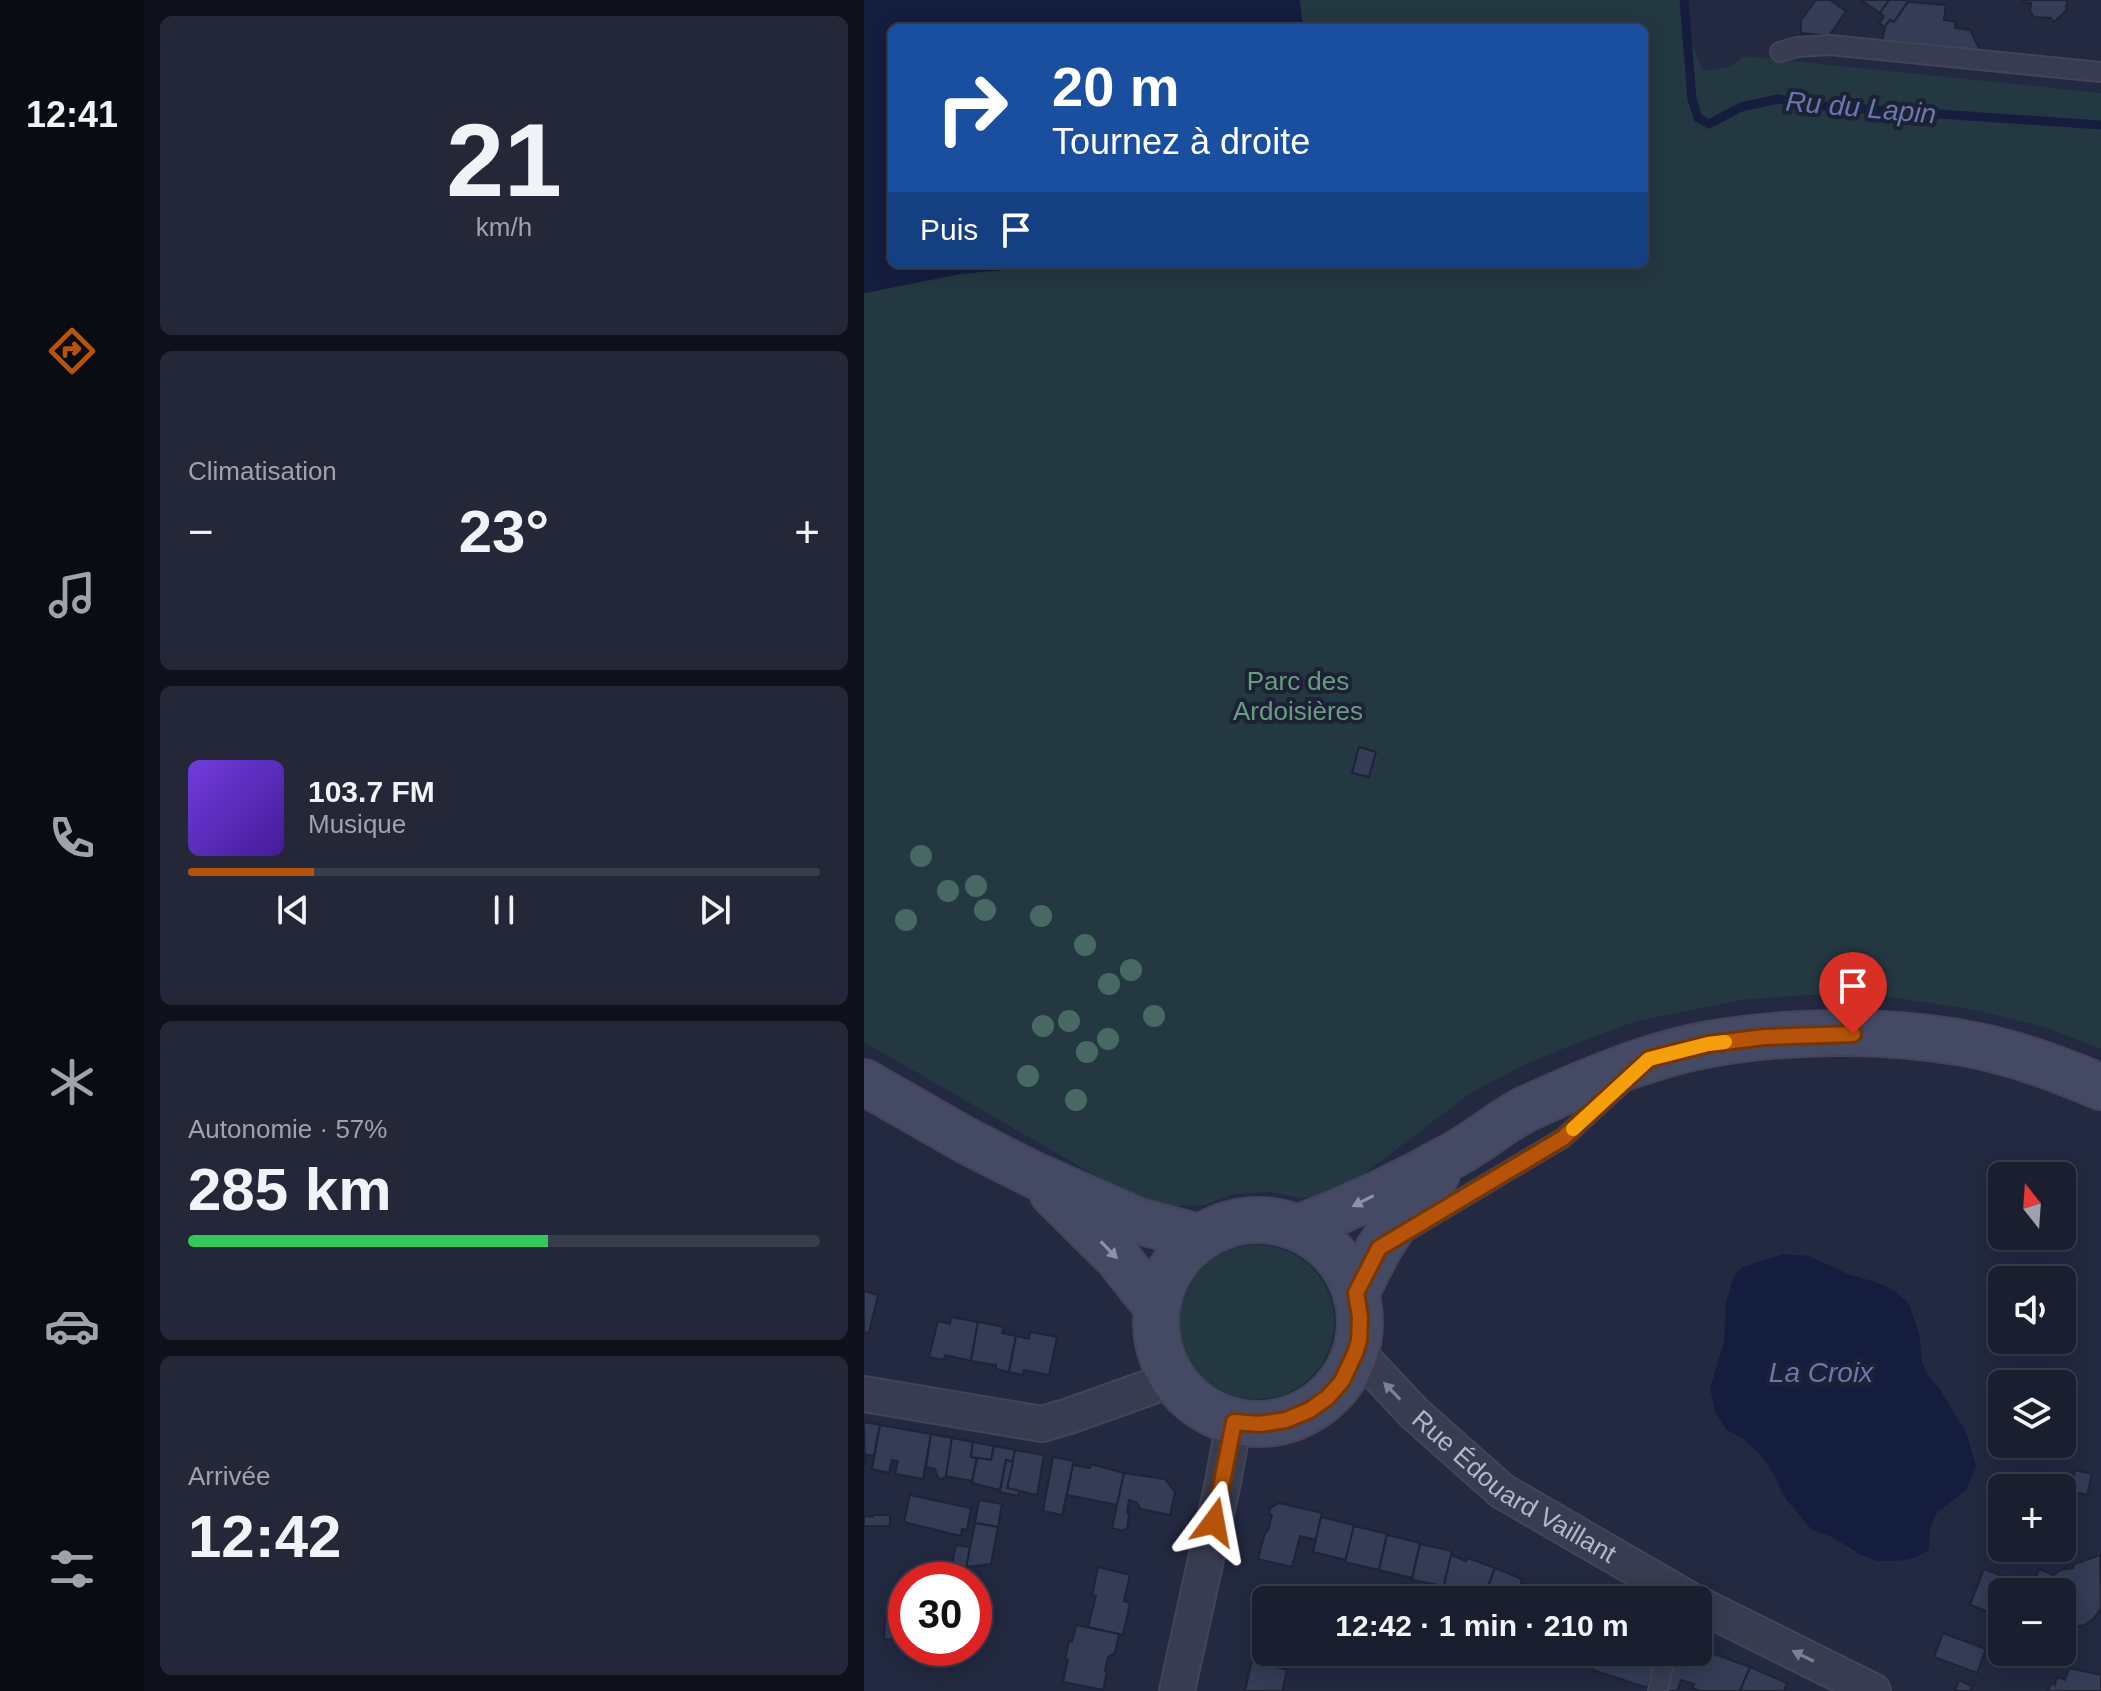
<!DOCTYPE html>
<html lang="fr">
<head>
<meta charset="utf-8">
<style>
	:root { --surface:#1a1f30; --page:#232738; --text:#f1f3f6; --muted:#9fa2ab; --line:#383d4c; --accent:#b45309 }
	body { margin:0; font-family:Arial,sans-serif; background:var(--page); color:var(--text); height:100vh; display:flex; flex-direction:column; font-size:30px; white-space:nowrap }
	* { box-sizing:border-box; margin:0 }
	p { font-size:26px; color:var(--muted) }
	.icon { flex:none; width:44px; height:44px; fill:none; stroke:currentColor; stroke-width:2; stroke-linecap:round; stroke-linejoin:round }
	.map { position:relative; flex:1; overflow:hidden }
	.sheet { display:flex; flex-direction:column; gap:16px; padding:16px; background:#0e111a; width:720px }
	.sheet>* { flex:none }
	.guide { position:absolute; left:24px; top:24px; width:760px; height:244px; border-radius:12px; box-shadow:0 4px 20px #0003,0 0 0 2px var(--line); background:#1a4fa0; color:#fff; overflow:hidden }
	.needle { width:52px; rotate:343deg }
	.tools { position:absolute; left:1124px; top:1162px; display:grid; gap:16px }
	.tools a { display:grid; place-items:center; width:88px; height:88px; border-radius:12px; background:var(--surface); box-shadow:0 4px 20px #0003,0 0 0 2px var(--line); font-size:40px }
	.speed { position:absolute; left:24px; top:1562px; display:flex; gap:16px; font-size:40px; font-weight:700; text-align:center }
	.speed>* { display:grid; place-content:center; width:104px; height:104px; border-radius:50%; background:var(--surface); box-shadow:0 4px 20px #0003,0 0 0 2px var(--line); line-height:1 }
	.speed .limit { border:12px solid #d22; background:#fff; color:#111 }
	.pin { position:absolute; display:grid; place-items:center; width:68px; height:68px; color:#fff; margin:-82px -34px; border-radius:50% 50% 50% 0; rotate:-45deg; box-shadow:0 0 8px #0007 }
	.pin .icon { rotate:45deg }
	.me { position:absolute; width:88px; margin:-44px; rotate:13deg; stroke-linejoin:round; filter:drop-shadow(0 0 6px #0008) }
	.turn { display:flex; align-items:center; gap:28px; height:168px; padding:0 32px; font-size:36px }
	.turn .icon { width:104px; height:104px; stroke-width:2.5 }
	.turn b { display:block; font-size:56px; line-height:68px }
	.then { display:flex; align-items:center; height:76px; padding:0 32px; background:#0003; gap:16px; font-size:30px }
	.big { font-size:60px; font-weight:600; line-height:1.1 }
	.sheet .widget { flex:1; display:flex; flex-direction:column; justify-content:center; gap:12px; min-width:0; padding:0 28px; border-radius:12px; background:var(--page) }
	.sheet .dial { align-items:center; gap:0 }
	.dial b { font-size:104px; line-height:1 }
	.song { display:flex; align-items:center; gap:24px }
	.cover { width:96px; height:96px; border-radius:12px; background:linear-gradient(135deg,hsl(260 70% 55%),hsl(260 70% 35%)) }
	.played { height:8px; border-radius:4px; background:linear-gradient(90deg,var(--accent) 20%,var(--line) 20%) }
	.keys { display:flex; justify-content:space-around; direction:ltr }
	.heat { display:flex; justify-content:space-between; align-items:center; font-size:44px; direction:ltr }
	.charge { height:12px; border-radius:6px; background:linear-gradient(90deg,#34c759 57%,var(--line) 0) }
	.trip { position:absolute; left:388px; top:1586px; width:460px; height:80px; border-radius:12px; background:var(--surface); box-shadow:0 4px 20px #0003,0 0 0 2px var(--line); font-weight:600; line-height:80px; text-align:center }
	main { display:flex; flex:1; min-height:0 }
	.tab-bar { display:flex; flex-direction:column; width:144px; justify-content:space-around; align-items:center; background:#0a0c13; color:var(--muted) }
	.tab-bar .icon { width:56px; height:56px }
	.tab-bar .on { color:var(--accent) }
	.tab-bar b { font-size:36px; color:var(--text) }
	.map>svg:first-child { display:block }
</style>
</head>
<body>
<main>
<nav class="tab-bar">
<b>12:41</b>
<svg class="icon on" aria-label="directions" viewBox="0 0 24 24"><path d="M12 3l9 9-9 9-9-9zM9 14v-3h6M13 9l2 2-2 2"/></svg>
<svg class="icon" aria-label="music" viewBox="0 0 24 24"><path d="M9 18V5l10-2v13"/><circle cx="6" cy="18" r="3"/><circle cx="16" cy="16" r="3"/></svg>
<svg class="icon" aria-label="phone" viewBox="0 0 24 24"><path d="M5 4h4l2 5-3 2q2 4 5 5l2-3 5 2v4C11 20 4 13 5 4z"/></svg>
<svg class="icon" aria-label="climate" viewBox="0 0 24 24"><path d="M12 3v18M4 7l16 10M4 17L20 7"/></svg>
<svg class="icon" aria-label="car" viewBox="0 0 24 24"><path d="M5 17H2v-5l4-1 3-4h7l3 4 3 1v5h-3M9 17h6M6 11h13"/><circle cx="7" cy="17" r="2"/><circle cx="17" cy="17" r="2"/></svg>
<svg class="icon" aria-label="filters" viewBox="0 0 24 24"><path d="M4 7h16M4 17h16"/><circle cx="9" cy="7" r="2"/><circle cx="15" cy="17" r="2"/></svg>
</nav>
<section class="sheet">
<div class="widget dial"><b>21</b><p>km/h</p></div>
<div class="widget"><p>Climatisation</p>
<div class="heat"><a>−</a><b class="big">23°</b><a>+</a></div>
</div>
<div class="widget">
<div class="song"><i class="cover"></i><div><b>103.7 FM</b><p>Musique</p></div></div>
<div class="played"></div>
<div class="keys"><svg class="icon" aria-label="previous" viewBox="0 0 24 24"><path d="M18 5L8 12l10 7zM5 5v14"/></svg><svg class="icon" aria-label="pause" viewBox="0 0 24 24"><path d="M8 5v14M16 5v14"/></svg><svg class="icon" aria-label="next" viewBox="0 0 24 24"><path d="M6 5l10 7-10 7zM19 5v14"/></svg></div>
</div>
<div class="widget"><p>Autonomie · 57%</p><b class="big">285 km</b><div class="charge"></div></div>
<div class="widget"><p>Arrivée</p><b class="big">12:42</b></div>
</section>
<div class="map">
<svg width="1237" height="1691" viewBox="0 0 1237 1691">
	<rect width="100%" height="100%" fill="#222940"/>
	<!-- green -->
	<g fill="#243841" fill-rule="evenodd">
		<path d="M0 0H821L826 38 839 71 866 67 879 56 1237 93V1049L1181 1027 1116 1011 1015 995H944L877 1000 773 1021 718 1041 664 1063 608 1092 492 1180 484 1185 482 1184 468 1193 453 1196 436 1198 406 1192 365 1195 341 1205 312 1206 273 1197 241 1181 0 1042ZM28 28H780V264H28Z"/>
		<circle cx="393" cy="1322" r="77"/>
	</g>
	<!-- water -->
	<g fill="#151d3f">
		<path d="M0 0H436L439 28H28V264H205L96 274 2 293H0Z"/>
		<path d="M919 1254 945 1256 986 1275 1012 1282 1031 1291 1045 1304 1055 1334 1058 1362 1064 1376 1075 1388 1103 1434 1112 1467 1103 1489 1072 1514 1066 1529 1065 1550 1050 1558 1034 1561H1013L997 1555 970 1538 947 1529 921 1498 909 1473 896 1454 878 1438 863 1430 851 1413 846 1388 860 1342 862 1304 868 1281 872 1273 879 1267Z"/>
	</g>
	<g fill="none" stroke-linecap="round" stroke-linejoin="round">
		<!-- stream -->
		<path stroke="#151d3f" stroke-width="9" d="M820 0 828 99 834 118 845 124 877 107 914 99 943 105 1237 125"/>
	</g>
	<!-- building -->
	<g fill="#343c56" stroke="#1e2337" stroke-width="2">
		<path d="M952 0H966L982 11 965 36 937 33V20Z"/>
		<path d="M997 0H1025L1016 13Z"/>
		<path d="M1025 0H1045L1030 22 1026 20 1021 27 1015 23 1020 16 1016 13Z"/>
		<path d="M1159 0H1203L1202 11 1190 22 1187 18 1170 17 1166 11 1167 3 1159 2Z"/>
		<path d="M1044 2 1082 5 1080 20 1092 22 1091 28 1106 30 1117 52 1018 41 1021 27 1026 20 1030 22Z"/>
		<path d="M495 747 512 752 505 777 488 773Z"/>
		<path d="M0 1291 14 1295 5 1333 0 1332Z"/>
		<path d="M87 1317 114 1322 107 1361 81 1355 80 1360 65 1357 74 1321 86 1324Z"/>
		<path d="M114 1322 140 1327 138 1333 152 1336 145 1372 132 1369V1365L107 1361Z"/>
		<path d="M166 1332 193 1337 185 1375 160 1370 159 1375 145 1372 152 1336 165 1339Z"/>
		<path d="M0 1422 16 1425 10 1456 3 1455 1 1466Z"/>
		<path d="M16 1425 67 1434 59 1479 31 1474 34 1461 28 1460 25 1473 8 1469Z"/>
		<path d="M67 1434 88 1438 82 1477 75 1480 71 1469 62 1467Z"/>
		<path d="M88 1438 109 1442 107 1457 113 1458 108 1481 82 1476Z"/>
		<path d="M109 1442 130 1446 127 1460 107 1457Z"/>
		<path d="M130 1446 151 1450 149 1462 142 1460 136 1490 108 1483 113 1458 127 1460Z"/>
		<path d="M151 1450 180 1455 173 1495 143 1488Z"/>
		<path d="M189 1457 210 1461 198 1515 179 1511Z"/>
		<path d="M142 1460 149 1462 143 1488 155 1491 154 1496 136 1492Z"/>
		<path d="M227 1464 260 1473 253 1505 203 1495 209 1465 226 1468Z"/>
		<path d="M1211 1470 1228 1474 1223 1495 1206 1491Z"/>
		<path d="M260 1473 301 1479 311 1492 306 1515 277 1509 272 1502 265 1500 263 1512 265 1515 263 1528 259 1531 248 1528Z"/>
		<path d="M46 1495 107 1508 103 1530 98 1529 97 1536 40 1522Z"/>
		<path d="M115 1500 138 1504 134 1527 111 1523Z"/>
		<path d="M415 1503 458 1513 452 1540 436 1536 428 1567 394 1559 401 1533 404 1530 408 1515 405 1514 406 1508Z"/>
		<path d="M10 1515H26V1526H0V1516L9 1517Z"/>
		<path d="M457 1517 490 1525 482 1560 449 1552Z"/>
		<path d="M111 1523 134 1527 127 1564 102 1567Z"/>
		<path d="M490 1526 523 1534 515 1570 481 1562Z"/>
		<path d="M523 1535 556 1543 548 1578 515 1570Z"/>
		<path d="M556 1544 588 1551 580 1586 548 1580Z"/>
		<path d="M92 1545 106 1547 102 1567 87 1568Z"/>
		<path d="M587 1555 602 1561 604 1558 631 1568 619 1600 580 1585Z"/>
		<path d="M1236 1555 1237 1608 1230 1618 1221 1625 1209 1627 1198 1625V1592H1166L1175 1569 1190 1575 1196 1570 1209 1568 1210 1564Z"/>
		<path d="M234 1567 266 1575 260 1601 266 1603 259 1635 224 1627 232 1596 228 1595Z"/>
		<path d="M631 1568 658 1579 657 1583 671 1588 668 1600H619Z"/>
		<path d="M1120 1569 1168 1587 1166 1592H1138V1617L1106 1605Z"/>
		<path d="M672 1585 698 1594 696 1600H668Z"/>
		<path d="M36 1593 42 1594V1641L20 1639 21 1619 34 1620Z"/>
		<path d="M212 1625 255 1634 251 1653 244 1657 241 1671 243 1672 239 1690 199 1682 204 1660 201 1659 205 1641 208 1642Z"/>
		<path d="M1079 1633 1122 1649 1113 1673 1070 1657Z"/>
		<path d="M834 1648 886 1667 876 1691H836L828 1688 830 1684 817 1680 813 1691H802L811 1652H834Z"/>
		<path d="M735 1652H792L784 1688 729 1670Z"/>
		<path d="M388 1661 423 1670 418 1691H381Z"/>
		<path d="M886 1667 923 1683 920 1691H876Z"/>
		<path d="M1205 1668 1237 1675V1691H1184L1187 1683 1191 1685 1193 1677 1201 1680Z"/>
		<path d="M1095 1680 1108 1686 1106 1691H1091Z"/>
	</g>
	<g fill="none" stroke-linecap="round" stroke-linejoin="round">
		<defs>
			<g id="lane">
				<path d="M916 52 933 47 966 45 1237 72"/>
				<path d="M538 1234 699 1138 760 1082"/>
				<path d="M794 1691 802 1652"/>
			</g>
			<g id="street">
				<path id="s1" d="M492 1351 550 1413 638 1491 826 1600"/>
				<path d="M0 1394 178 1424 205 1416 309 1379"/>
				<path d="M834 1604 1009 1691"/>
				<path d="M313 1691 359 1482 370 1422"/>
			</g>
			<g id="secondary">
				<path d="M0 1082 103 1141 170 1175 274 1221 336 1237"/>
				<path d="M189 1194 253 1257 292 1306"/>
				<circle cx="394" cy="1322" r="102"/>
				<path d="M434 1228C489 1207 542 1182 593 1153 617 1140 639 1120 664 1108 721 1082 784 1055 846 1044 924 1030 1021 1029 1099 1043 1146 1051 1193 1068 1237 1087"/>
				<path d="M492 1293 515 1248 543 1205 573 1174"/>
			</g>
		</defs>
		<!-- lane casing -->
		<use href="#lane" stroke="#404559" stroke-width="22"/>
		<!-- street casing -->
		<use href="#street" stroke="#404559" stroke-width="38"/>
		<!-- secondary casing -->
		<use href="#secondary" stroke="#404559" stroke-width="48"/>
		<!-- lane -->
		<use href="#lane" stroke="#373c50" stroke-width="18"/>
		<!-- street -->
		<use href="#street" stroke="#373c50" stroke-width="34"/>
		<!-- secondary -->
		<use href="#secondary" stroke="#444a63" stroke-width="44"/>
	</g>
	<!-- trees -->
	<g fill="#486963">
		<circle cx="57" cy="856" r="11"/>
		<circle cx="112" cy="886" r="11"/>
		<circle cx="84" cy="891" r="11"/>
		<circle cx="121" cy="910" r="11"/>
		<circle cx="177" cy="916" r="11"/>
		<circle cx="42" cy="920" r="11"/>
		<circle cx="221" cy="945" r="11"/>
		<circle cx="267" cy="970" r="11"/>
		<circle cx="245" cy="984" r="11"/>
		<circle cx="290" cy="1016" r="11"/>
		<circle cx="205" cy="1021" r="11"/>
		<circle cx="179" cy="1026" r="11"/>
		<circle cx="244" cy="1039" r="11"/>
		<circle cx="223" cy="1052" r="11"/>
		<circle cx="164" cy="1076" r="11"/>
		<circle cx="212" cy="1100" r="11"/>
	</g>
	<!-- one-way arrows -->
	<defs><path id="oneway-solid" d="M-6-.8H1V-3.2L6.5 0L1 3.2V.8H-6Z" transform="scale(2)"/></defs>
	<g fill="#8c91a7">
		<use href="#oneway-solid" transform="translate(499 1201) rotate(153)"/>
		<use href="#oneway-solid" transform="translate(245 1250) rotate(46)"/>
	</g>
	<g fill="#7b8094">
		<use href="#oneway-solid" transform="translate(528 1391) rotate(-134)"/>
		<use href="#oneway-solid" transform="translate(939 1656) rotate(-154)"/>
	</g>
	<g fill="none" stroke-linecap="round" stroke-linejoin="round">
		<defs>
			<path id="route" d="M350 1522 370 1422 396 1424 422 1420 446 1410 464 1397 478 1381 492 1351 495 1340 496 1317 492 1293 515 1248 699 1138 785 1059 844 1044 901 1037 989 1034"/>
		</defs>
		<!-- route casing -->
		<use href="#route" stroke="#753606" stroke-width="20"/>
		<!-- route -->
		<use href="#route" stroke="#b45309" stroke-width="14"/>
		<!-- slow -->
		<path stroke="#f59e0b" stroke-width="14" d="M709 1129 785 1059 844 1044 861 1042"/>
	</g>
	<g text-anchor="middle" stroke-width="8" stroke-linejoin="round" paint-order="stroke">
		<!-- park labels -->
		<g font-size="26" fill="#689d7f" stroke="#1c2135">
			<text x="434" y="690">Parc des<tspan x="434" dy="30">Ardoisières</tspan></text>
		</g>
		<!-- street labels -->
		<g font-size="26" fill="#b3b7cb" stroke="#1c2135">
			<text dy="9" stroke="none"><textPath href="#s1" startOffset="210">Rue Édouard Vaillant</textPath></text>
		</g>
		<!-- water labels -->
		<g font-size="28" font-style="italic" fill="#6978ac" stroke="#1c2135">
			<text transform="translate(997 107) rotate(5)" y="10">Ru du Lapin</text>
			<text x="957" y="1382">La Croix</text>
		</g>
	</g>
</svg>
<div class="tools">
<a><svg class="needle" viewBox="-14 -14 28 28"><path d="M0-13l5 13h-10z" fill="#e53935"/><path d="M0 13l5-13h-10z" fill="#9fa2ab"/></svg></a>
<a><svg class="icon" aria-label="sound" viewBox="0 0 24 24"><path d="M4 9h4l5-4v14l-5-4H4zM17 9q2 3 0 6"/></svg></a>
<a><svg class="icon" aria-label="layers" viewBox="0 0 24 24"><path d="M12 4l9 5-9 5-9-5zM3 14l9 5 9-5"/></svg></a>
<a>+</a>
<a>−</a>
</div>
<div class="speed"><div class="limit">30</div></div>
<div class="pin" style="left:989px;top:1034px;background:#d93025"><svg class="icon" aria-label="arrive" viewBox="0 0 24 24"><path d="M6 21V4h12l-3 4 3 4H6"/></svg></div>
<svg class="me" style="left:350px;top:1522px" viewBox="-20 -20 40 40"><path d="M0-17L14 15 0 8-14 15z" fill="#b45309" stroke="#fff" stroke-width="4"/></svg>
<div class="trip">12:42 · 1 min · 210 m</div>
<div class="guide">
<div class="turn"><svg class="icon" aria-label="right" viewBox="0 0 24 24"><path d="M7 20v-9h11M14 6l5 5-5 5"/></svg><div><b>20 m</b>Tournez à droite</div></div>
<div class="then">Puis<svg class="icon" aria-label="arrive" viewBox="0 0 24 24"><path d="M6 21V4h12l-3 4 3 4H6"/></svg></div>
</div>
</div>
</main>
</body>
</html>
